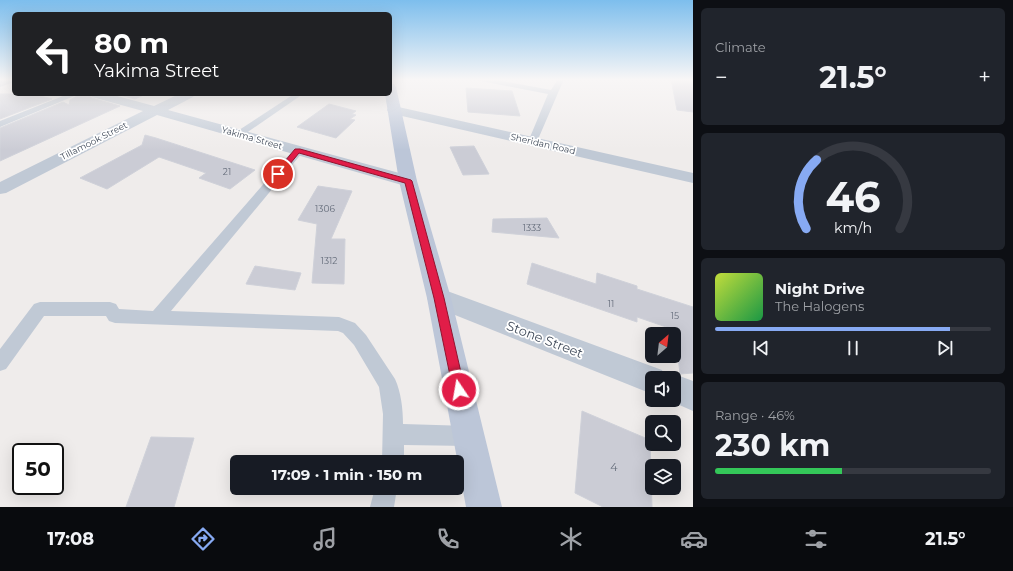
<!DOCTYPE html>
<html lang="en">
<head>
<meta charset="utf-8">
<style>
	:root { --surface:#171b24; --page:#20242c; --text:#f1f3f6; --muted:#9ea1a6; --line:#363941; --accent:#87aaf3 }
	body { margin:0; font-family:Montserrat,sans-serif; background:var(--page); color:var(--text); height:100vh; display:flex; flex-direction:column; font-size:15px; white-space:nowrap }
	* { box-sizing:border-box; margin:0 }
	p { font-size:13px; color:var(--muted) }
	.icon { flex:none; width:22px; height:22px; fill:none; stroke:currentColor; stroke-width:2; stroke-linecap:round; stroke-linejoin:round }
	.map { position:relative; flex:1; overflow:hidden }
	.panel { display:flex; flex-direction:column; gap:8px; padding:8px; background:#0d0f14; width:320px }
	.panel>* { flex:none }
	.hud { position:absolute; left:12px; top:12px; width:380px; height:84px; border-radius:6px; box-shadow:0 4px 16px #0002; background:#202124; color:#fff; overflow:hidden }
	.needle { width:26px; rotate:28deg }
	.tools { position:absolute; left:645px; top:327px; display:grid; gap:8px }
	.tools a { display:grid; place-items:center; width:36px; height:36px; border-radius:6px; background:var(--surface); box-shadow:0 4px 16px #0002; font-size:20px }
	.speed { position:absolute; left:12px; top:443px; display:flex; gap:8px; font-size:20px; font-weight:700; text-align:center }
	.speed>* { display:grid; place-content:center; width:52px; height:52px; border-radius:50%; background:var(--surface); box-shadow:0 4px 16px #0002; line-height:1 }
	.speed .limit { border:2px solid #111; border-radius:6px; background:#fff; color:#111 }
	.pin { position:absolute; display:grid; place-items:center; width:34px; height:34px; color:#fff; margin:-17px; border:2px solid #fff; border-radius:50%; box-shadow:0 1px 4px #0007 }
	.me { position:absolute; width:44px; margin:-22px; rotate:348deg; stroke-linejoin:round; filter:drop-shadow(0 0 3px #0008) }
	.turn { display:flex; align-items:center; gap:14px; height:84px; padding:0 16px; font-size:18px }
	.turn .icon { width:52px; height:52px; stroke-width:2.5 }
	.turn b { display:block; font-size:28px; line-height:34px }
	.big { font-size:30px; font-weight:700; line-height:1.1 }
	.panel .widget { flex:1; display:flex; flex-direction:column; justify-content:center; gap:6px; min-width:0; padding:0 14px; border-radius:6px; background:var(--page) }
	.panel .dial { align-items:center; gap:0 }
	.dial svg { height:104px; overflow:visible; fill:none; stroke:var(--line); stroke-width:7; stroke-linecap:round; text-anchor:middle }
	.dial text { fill:var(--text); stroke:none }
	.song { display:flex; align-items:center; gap:12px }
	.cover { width:48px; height:48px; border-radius:6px; background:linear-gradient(135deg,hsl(70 70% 55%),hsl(140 70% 35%)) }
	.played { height:4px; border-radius:2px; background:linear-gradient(90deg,var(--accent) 85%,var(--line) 85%) }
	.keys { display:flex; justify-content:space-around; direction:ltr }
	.heat { display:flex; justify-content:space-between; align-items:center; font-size:22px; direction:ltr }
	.charge { height:6px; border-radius:3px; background:linear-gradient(90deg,#34c759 46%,var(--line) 0) }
	.trip { position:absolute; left:230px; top:455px; width:234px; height:40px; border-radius:6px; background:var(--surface); box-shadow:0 4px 16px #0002; font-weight:700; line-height:40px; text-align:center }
	.dock { display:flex; height:64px; justify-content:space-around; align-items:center; background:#090b0e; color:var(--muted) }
	.dock .icon { width:28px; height:28px }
	.dock .on { color:var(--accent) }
	.dock b { font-size:18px; color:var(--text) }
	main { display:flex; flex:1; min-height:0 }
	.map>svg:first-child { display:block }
</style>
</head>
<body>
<main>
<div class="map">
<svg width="693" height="507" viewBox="0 0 693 507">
	<rect width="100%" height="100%" fill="#efeceb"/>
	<!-- building -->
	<g fill="#cbccd5" stroke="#cfd1d9">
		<path d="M671 79H693V112L677 110Z"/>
		<path d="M466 88 512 91 520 116 468 112Z"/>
		<path d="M0 94H33L52 99 0 119Z"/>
		<path d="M80 94H89L92 98 120 106 0 161V128L63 102 69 105 70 100Z"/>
		<path d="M116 94H146L135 99Z"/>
		<path d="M329 104 356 111 352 114 356 115 350 119 355 120 336 138 297 127Z"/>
		<path d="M145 135 156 138 255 170 230 189 199 178 206 173 159 157 107 189 80 178 142 145Z"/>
		<path d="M474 146 489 174 463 175 450 147Z"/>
		<path d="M318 186 352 191 331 239H345L344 284 312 283 317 224 298 220Z"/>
		<path d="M547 218 559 238 492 232 493 219Z"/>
		<path d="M532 263 596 284 597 273 637 286V289L693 307V373L680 374 675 330 637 317V322L527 284Z"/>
		<path d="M255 266 301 273 295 290 246 284Z"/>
		<path d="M582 411 650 440 652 507H603L575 493Z"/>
		<path d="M151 437 194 438 174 507H126Z"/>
	</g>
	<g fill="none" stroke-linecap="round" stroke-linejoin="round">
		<!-- service -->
		<g fill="#c0c9d5" fill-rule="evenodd">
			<path d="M477 79H491L551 90 558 79H564L536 144H530L528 142 548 94 481 81Z"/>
			<path d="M68 94H79L0 127V121Z"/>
			<path d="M294 94H303L242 136H236L234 134 236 132Z"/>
			<path d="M298 148 303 151 302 153 171 311 339 317 355 323 366 335 395 379C401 392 403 409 403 424L469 426 476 429 479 436 476 443 469 446 404 445V462H382L383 414 379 387 354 345 343 333 338 331 115 323 109 321 106 316H44L6 369 0 371V349L34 304 40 302H110L116 304 119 309 153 311 294 149Z"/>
			<path d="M375 488H397L394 507H370Z"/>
		</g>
		<!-- minor -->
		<g fill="#c0c9d5" fill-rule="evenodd">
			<path d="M0 79H14V82L0 87Z"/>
			<path d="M90 94H110L154 106 179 94H195L193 97 168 110 414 177 417 181 414 185 408 186 402 185 157 115 6 193 0 194V182L143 111 92 97Z"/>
			<path d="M439 288 662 370 665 377 674 374 693 381V411L668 400H674V378H652V394L430 305 427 298 430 291Z"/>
		</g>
		<!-- tertiary -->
		<path fill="#c0c9d5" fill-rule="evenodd" d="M394 106 693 173V183L389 113 387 110 389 107Z"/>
		<!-- secondary -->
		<path fill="#bcc6d8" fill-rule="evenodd" d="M390 83 394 84 396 87 417 181 451 298 502 507H466L427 298 399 181 385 94H390Z"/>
	</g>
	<!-- sky -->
	<linearGradient id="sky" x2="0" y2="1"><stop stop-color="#7dbeed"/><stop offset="0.53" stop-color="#f8f6f6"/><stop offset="1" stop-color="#f8f6f6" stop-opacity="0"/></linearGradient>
	<rect width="693" height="150" fill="url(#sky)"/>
	<!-- route -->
	<path fill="#e11d48" stroke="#92132f" d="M295 149H300L411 180 412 181 444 298 465 390 463 394 459 396 454 394 453 390 434 298 405 183 299 153 280 176H275V173Z"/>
	<g text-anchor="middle" stroke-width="3.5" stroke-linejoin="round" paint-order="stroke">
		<!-- far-street labels -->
		<g font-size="9" fill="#424c5b" stroke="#fff">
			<text transform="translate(252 138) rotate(16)" y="3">Yakima Street</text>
			<text transform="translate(94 141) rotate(-27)" y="3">Tillamook Street</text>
			<text transform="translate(543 144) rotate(13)" y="3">Sheridan Road</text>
		</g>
		<!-- number labels -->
		<g font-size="9" fill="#646c7a">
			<text x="227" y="175">21</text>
			<text x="325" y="212">1306</text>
			<text x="532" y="231">1333</text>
			<text x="329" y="264">1312</text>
			<text x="611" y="307">11</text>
			<text x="675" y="319">15</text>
		</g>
		<!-- near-number labels -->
		<g font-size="11" fill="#646c7a">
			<text x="614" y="471">4</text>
		</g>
		<!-- near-street labels -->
		<g font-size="13" fill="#424c5b" stroke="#fff">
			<text transform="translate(545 339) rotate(21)" y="5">Stone Street</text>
		</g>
	</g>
</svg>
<div class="tools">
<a><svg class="needle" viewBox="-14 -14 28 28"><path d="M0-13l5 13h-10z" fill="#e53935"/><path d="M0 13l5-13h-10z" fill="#9ea1a6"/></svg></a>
<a><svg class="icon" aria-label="sound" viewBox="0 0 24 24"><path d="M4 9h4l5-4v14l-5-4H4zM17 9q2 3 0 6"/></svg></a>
<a><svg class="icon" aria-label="search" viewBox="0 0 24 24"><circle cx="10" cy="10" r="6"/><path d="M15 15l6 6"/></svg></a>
<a><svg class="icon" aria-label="layers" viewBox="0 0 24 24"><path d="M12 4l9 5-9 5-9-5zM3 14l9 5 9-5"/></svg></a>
</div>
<div class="speed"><div class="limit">50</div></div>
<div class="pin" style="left:278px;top:174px;background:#d93025"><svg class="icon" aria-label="arrive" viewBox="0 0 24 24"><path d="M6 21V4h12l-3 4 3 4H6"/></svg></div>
<svg class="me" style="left:459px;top:390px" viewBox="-20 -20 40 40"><circle r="17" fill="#e11d48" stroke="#fff" stroke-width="3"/><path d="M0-11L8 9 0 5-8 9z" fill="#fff"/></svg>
<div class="trip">17:09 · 1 min · 150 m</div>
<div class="hud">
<div class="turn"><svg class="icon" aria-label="left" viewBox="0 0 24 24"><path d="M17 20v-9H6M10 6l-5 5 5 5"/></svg><div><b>80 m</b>Yakima Street</div></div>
</div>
</div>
<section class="panel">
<div class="widget"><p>Climate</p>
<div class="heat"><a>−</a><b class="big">21.5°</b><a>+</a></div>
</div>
<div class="widget dial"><svg viewBox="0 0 100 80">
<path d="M14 69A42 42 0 1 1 86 69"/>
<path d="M14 69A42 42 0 0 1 22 16" stroke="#87aaf3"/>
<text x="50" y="56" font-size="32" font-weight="700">46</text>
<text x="50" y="72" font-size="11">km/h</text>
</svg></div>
<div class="widget">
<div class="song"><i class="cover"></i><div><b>Night Drive</b><p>The Halogens</p></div></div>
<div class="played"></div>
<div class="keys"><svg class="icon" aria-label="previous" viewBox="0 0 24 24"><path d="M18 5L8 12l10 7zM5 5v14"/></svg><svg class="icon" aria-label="pause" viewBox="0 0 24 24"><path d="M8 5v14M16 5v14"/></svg><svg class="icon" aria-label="next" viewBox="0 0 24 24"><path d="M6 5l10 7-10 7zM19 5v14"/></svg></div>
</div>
<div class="widget"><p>Range · 46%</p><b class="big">230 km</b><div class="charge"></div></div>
</section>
</main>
<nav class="dock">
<b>17:08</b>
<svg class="icon on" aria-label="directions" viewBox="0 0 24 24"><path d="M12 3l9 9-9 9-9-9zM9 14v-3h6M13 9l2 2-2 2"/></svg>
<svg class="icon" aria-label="music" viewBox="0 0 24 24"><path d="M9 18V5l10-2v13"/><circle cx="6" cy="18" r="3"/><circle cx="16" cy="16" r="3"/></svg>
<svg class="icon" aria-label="phone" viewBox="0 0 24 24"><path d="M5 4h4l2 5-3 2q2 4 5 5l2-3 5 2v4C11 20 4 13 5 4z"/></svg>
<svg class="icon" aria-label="climate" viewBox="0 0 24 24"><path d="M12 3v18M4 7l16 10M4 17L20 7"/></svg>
<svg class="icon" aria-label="car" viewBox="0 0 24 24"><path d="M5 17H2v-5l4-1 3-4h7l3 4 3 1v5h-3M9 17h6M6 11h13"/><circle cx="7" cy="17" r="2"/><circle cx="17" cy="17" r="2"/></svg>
<svg class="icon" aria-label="filters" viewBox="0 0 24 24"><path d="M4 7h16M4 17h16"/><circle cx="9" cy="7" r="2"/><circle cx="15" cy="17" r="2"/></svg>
<b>21.5°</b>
</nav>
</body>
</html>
